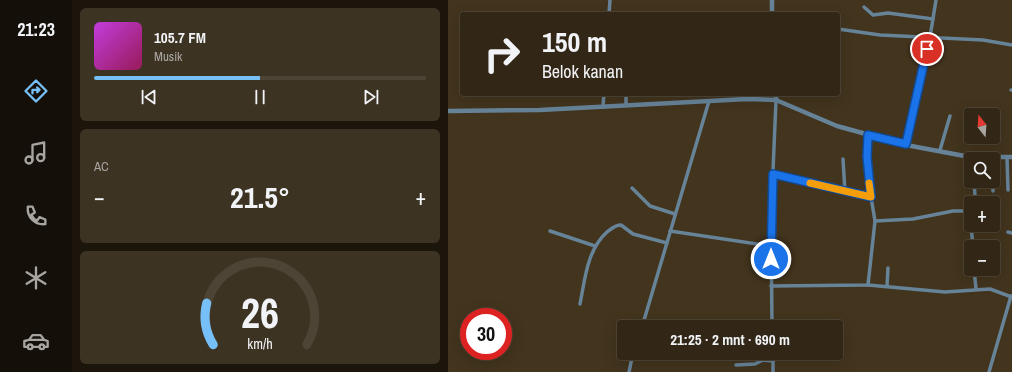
<!DOCTYPE html>
<html lang="id">
<head>
<meta charset="utf-8">
<style>
	:root { --surface:#322716; --page:#3d3323; --text:#f1f3f6; --muted:#a8a5a1; --line:#4d4435; --accent:#76c0f7 }
	body { margin:0; font-family:"Archivo Narrow",sans-serif; background:var(--page); color:var(--text); height:100vh; display:flex; flex-direction:column; font-size:15px; white-space:nowrap }
	* { box-sizing:border-box; margin:0 }
	p { font-size:13px; color:var(--muted) }
	.icon { flex:none; width:22px; height:22px; fill:none; stroke:currentColor; stroke-width:2; stroke-linecap:round; stroke-linejoin:round }
	.map { position:relative; flex:1; overflow:hidden }
	.drawer { display:flex; flex-direction:column; gap:8px; padding:8px; background:#1c150c; width:376px }
	.drawer>* { flex:none }
	.banner { position:absolute; left:12px; top:12px; width:380px; height:84px; border-radius:4px; box-shadow:0 4px 16px #0002,0 0 0 1px var(--line); background:#322716; color:var(--text); overflow:hidden }
	.needle { width:26px; rotate:343deg }
	.controls { position:absolute; left:516px; top:108px; display:grid; gap:8px }
	.controls a { display:grid; place-items:center; width:36px; height:36px; border-radius:4px; background:var(--surface); box-shadow:0 4px 16px #0002,0 0 0 1px var(--line); font-size:20px }
	.speed { position:absolute; left:12px; top:308px; display:flex; gap:8px; font-size:20px; font-weight:700; text-align:center }
	.speed>* { display:grid; place-content:center; width:52px; height:52px; border-radius:50%; background:var(--surface); box-shadow:0 4px 16px #0002,0 0 0 1px var(--line); line-height:1 }
	.speed .limit { border:6px solid #d22; background:#fff; color:#111 }
	.pin { position:absolute; display:grid; place-items:center; width:34px; height:34px; color:#fff; margin:-17px; border:2px solid #fff; border-radius:50%; box-shadow:0 1px 4px #0007 }
	.me { position:absolute; width:44px; margin:-22px; rotate:0deg; stroke-linejoin:round; filter:drop-shadow(0 0 3px #0008) }
	.turn { display:flex; align-items:center; gap:14px; height:84px; padding:0 16px; font-size:18px }
	.turn .icon { width:52px; height:52px; stroke-width:2.5 }
	.turn b { display:block; font-size:28px; line-height:34px }
	.big { font-size:30px; font-weight:700; line-height:1.1 }
	.drawer .widget { flex:1; display:flex; flex-direction:column; justify-content:center; gap:6px; min-width:0; padding:0 14px; border-radius:6px; background:var(--page) }
	.drawer .dial { align-items:center; gap:0 }
	.dial svg { height:104px; overflow:visible; fill:none; stroke:var(--line); stroke-width:7; stroke-linecap:round; text-anchor:middle }
	.dial text { fill:var(--text); stroke:none }
	.song { display:flex; align-items:center; gap:12px }
	.cover { width:48px; height:48px; border-radius:6px; background:linear-gradient(135deg,hsl(290 70% 55%),hsl(330 70% 35%)) }
	.played { height:4px; border-radius:2px; background:linear-gradient(90deg,var(--accent) 50%,var(--line) 50%) }
	.keys { display:flex; justify-content:space-around; direction:ltr }
	.heat { display:flex; justify-content:space-between; align-items:center; font-size:22px; direction:ltr }
	.trip { position:absolute; left:169px; top:320px; width:226px; height:40px; border-radius:4px; background:var(--surface); box-shadow:0 4px 16px #0002,0 0 0 1px var(--line); font-weight:700; line-height:40px; text-align:center }
	main { display:flex; flex:1; min-height:0 }
	.tabs { display:flex; flex-direction:column; width:72px; justify-content:space-around; align-items:center; background:#141009; color:var(--muted) }
	.tabs .icon { width:28px; height:28px }
	.tabs .active { color:var(--accent) }
	.tabs b { font-size:18px; color:var(--text) }
	.map>svg:first-child { display:block }
</style>
</head>
<body>
<main>
<nav class="tabs">
<b>21:23</b>
<svg class="icon active" aria-label="directions" viewBox="0 0 24 24"><path d="M12 3l9 9-9 9-9-9zM9 14v-3h6M13 9l2 2-2 2"/></svg>
<svg class="icon" aria-label="music" viewBox="0 0 24 24"><path d="M9 18V5l10-2v13"/><circle cx="6" cy="18" r="3"/><circle cx="16" cy="16" r="3"/></svg>
<svg class="icon" aria-label="phone" viewBox="0 0 24 24"><path d="M5 4h4l2 5-3 2q2 4 5 5l2-3 5 2v4C11 20 4 13 5 4z"/></svg>
<svg class="icon" aria-label="climate" viewBox="0 0 24 24"><path d="M12 3v18M4 7l16 10M4 17L20 7"/></svg>
<svg class="icon" aria-label="car" viewBox="0 0 24 24"><path d="M5 17H2v-5l4-1 3-4h7l3 4 3 1v5h-3M9 17h6M6 11h13"/><circle cx="7" cy="17" r="2"/><circle cx="17" cy="17" r="2"/></svg>
</nav>
<section class="drawer">
<div class="widget">
<div class="song"><i class="cover"></i><div><b>105.7 FM</b><p>Musik</p></div></div>
<div class="played"></div>
<div class="keys"><svg class="icon" aria-label="previous" viewBox="0 0 24 24"><path d="M18 5L8 12l10 7zM5 5v14"/></svg><svg class="icon" aria-label="pause" viewBox="0 0 24 24"><path d="M8 5v14M16 5v14"/></svg><svg class="icon" aria-label="next" viewBox="0 0 24 24"><path d="M6 5l10 7-10 7zM19 5v14"/></svg></div>
</div>
<div class="widget"><p>AC</p>
<div class="heat"><a>−</a><b class="big">21.5°</b><a>+</a></div>
</div>
<div class="widget dial"><svg viewBox="0 0 100 80">
<path d="M14 69A42 42 0 1 1 86 69"/>
<path d="M14 69A42 42 0 0 1 9 37" stroke="#76c0f7"/>
<text x="50" y="56" font-size="32" font-weight="700">26</text>
<text x="50" y="72" font-size="11">km/h</text>
</svg></div>
</section>
<div class="map">
<svg width="564" height="372" viewBox="0 0 564 372">
	<rect width="100%" height="100%" fill="#42341d"/>
	<g fill="none" stroke-linecap="round" stroke-linejoin="round">
		<!-- minor -->
		<g stroke="#678398" stroke-width="3.5">
			<path d="M416 7 425 15 440 13 485 19"/>
			<path d="M161 14 162 0"/>
			<path d="M390 29 432 35 535 40 564 45"/>
			<path d="M563 90H564"/>
			<path d="M178 94V104"/>
			<path d="M155 106 156 94"/>
			<path d="M458 145 482 37 488 0"/>
			<path d="M492 150 502 116"/>
			<path d="M559 157 560 190"/>
			<path d="M395 159 397 192"/>
			<path d="M325 174 423 197"/>
			<path d="M184 188 202 206 227 214"/>
			<path d="M545 191V181"/>
			<path d="M526 203 527 196 526 181"/>
			<path d="M522 210 523 223"/>
			<path d="M427 221 465 219 505 211H522"/>
			<path d="M523 225 525 247"/>
			<path d="M102 231 147 246"/>
			<path d="M222 231 323 246"/>
			<path d="M560 232 564 233"/>
			<path d="M526 269 528 289"/>
			<path d="M420 285 497 292 542 289 564 297"/>
			<path d="M323 286 420 285 427 221 423 197 419 157 420 135"/>
			<path d="M439 286 440 268"/>
			<path d="M132 304C137 279 139 250 159 232 163 229 167 225 173 225L185 234 219 243"/>
			<path d="M194 327 261 101"/>
			<path d="M324 327 323 218 328 100"/>
			<path d="M325 353V372"/>
			<path d="M288 365 307 364 315 360 325 361"/>
			<path d="M181 372 185 353"/>
			<path d="M541 372 563 296"/>
		</g>
		<!-- tertiary -->
		<g stroke="#678398" stroke-width="4.5">
			<path d="M324 0V14"/>
			<path d="M328 94V100"/>
			<path d="M0 111 92 110 299 99 328 100 389 126 458 145 522 157H564"/>
		</g>
	</g>
	<g fill="none" stroke-linecap="round" stroke-linejoin="round">
		<defs>
			<path id="route" d="M323 259 325 174 423 197 419 157 420 135 458 144 479 49"/>
		</defs>
		<!-- route casing -->
		<use href="#route" stroke="#114b97" stroke-width="10"/>
		<!-- route -->
		<use href="#route" stroke="#1a73e8" stroke-width="7"/>
		<!-- slow -->
		<path stroke="#f59e0b" stroke-width="7" d="M362 183 423 197 421 183"/>
	</g>
</svg>
<div class="controls">
<a><svg class="needle" viewBox="-14 -14 28 28"><path d="M0-13l5 13h-10z" fill="#e53935"/><path d="M0 13l5-13h-10z" fill="#a8a5a1"/></svg></a>
<a><svg class="icon" aria-label="search" viewBox="0 0 24 24"><circle cx="10" cy="10" r="6"/><path d="M15 15l6 6"/></svg></a>
<a>+</a>
<a>−</a>
</div>
<div class="speed"><div class="limit">30</div></div>
<div class="pin" style="left:479px;top:49px;background:#d93025"><svg class="icon" aria-label="arrive" viewBox="0 0 24 24"><path d="M6 21V4h12l-3 4 3 4H6"/></svg></div>
<svg class="me" style="left:323px;top:259px" viewBox="-20 -20 40 40"><circle r="17" fill="#1a73e8" stroke="#fff" stroke-width="3"/><path d="M0-11L8 9 0 5-8 9z" fill="#fff"/></svg>
<div class="trip">21:25 · 2 mnt · 690 m</div>
<div class="banner">
<div class="turn"><svg class="icon" aria-label="right" viewBox="0 0 24 24"><path d="M7 20v-9h11M14 6l5 5-5 5"/></svg><div><b>150 m</b>Belok kanan</div></div>
</div>
</div>
</main>
</body>
</html>
